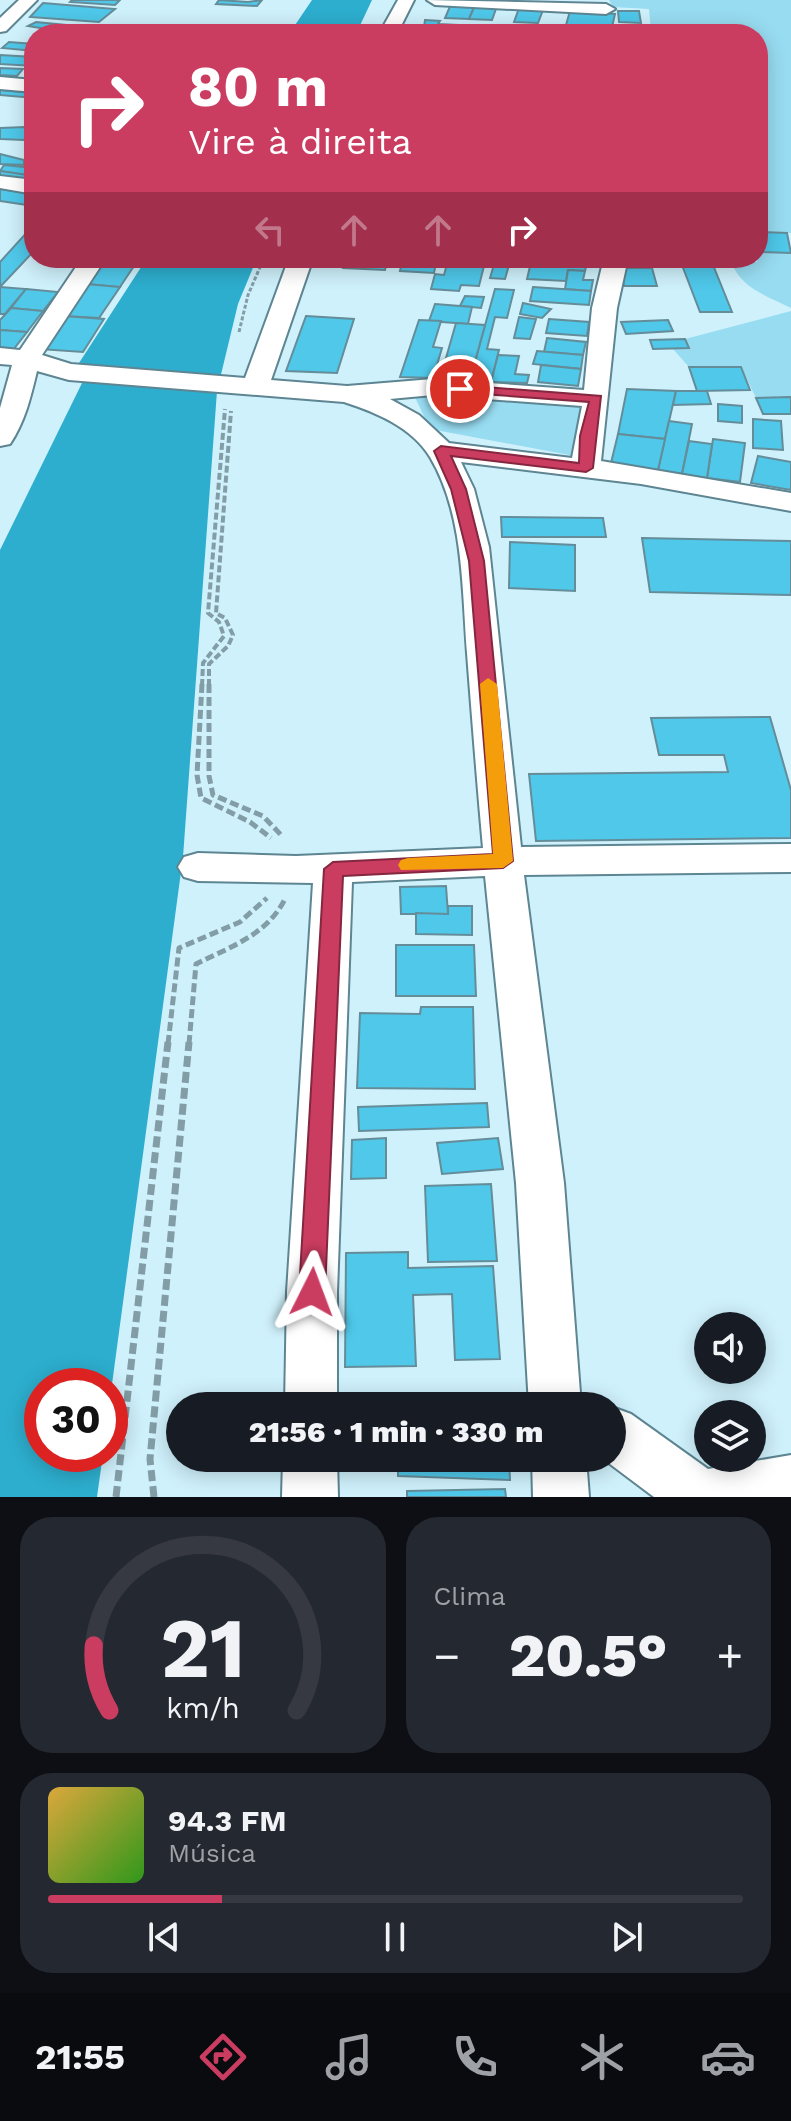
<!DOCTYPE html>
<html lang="pt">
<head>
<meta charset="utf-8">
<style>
	:root { --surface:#171b24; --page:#242831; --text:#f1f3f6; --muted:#9ea1a6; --line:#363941; --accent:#cb3c61 }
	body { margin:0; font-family:"Work Sans",sans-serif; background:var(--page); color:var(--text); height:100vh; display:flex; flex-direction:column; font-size:30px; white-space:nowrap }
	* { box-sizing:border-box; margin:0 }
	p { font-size:26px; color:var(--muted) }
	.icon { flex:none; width:44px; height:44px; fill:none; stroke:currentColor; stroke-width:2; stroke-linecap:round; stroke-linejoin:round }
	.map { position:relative; height:1497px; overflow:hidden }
	.side { display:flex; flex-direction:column; gap:20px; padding:20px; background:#0d0f14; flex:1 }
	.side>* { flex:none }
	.hud { position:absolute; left:24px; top:24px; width:744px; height:244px; border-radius:32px; box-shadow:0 4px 20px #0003; background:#cb3c61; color:#fff; overflow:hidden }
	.tools { position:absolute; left:694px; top:1312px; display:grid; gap:16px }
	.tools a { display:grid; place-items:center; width:72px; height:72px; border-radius:50%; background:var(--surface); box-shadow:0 4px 20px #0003; font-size:40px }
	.speed { position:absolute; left:24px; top:1368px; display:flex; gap:16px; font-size:40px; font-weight:700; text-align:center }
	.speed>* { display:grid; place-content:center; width:104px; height:104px; border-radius:50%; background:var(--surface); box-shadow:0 4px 20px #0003; line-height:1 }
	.speed .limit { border:12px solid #d22; background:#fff; color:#111 }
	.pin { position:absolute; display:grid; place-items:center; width:68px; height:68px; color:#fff; margin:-34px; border:4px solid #fff; border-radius:50%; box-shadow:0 2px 8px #0007 }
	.me { position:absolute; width:88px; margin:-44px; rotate:3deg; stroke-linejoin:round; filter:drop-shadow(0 0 6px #0008) }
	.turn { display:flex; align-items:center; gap:28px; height:168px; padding:0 32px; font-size:36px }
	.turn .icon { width:104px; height:104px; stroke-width:2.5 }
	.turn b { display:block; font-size:56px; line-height:68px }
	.lanes { display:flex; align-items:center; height:76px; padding:0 32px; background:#0003; justify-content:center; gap:40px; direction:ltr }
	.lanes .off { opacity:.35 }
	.big { font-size:60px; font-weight:800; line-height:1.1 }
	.side .tile { flex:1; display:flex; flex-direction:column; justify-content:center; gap:12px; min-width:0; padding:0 28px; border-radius:32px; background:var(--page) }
	.side .dial { align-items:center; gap:0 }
	.dial svg { height:208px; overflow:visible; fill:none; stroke:var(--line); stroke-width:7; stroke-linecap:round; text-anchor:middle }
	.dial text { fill:var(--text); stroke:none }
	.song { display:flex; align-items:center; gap:24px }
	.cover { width:96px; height:96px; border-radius:12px; background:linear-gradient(135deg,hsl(40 70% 55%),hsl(110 70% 35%)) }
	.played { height:8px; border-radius:4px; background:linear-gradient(90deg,var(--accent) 25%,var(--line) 25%) }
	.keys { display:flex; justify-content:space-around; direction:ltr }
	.heat { display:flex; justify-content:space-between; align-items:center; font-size:44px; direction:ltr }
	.side .tiles { flex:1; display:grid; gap:20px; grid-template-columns:1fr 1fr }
	.tile:last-child { grid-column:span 2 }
	.trip { position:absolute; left:166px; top:1392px; width:460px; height:80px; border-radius:40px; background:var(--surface); box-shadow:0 4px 20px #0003; font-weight:800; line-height:80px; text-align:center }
	.dock { display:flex; height:128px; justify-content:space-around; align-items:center; background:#090b0e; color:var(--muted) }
	.dock .icon { width:56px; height:56px }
	.dock .current { color:var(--accent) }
	.dock b { font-size:36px; color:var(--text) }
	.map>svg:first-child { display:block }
</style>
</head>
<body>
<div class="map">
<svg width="791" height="1497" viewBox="0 0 791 1497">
	<rect width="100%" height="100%" fill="#cff1fc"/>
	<!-- green -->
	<g fill="#98dcf1">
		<path d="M609 0H791V233L758 232V34H640L639 31H651L649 9 613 7Z"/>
		<path d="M763 252 791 253V308C767 296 740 288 731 261L757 262 758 254Z"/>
		<path d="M791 311V397L756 398 741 367H689L673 349 688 348 685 339Z"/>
		<path d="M411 389 575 403 580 406V457L430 429Z"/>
	</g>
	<!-- water -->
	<g fill="#2daece">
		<path d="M312 0H372L356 34H289Z"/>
		<path d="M147 258H257L238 304 217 391 183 857 110 1399V1386H42V1454H103L97 1497H0V550L83 381 79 363Z"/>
	</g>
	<!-- building -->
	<g fill="#4fc8ea" stroke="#648d99" stroke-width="2">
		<path d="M72 0H120L115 5 70 2Z"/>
		<path d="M219 0 248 2 262 0 257 6 216 4Z"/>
		<path d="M43 3 115 9 99 22 30 17Z"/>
		<path d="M451 4 475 5 469 19 445 18Z"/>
		<path d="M475 5 497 6 492 20 469 19Z"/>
		<path d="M519 8 543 10 538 23 514 22Z"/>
		<path d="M570 11 615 14 612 27 566 25Z"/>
		<path d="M618 11H639L641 23 619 22Z"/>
		<path d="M425 20 440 21 438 24 521 28 519 34H423Z"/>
		<path d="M36 22 97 28 94 30 98 31 77 34 28 26Z"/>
		<path d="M9 42 34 44V51L2 48Z"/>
		<path d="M0 55 34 57V66L0 64Z"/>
		<path d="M0 68 23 69 17 76 0 75Z"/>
		<path d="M0 90 34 93V98L0 95Z"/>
		<path d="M25 127 32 130 24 140 0 139V128Z"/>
		<path d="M0 154 24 160V165L0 164Z"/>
		<path d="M4 165 34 168V176L0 171Z"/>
		<path d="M0 171 34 176V183L0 178Z"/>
		<path d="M0 189 34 194V206L0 201Z"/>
		<path d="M29 230 34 231V251L0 287V262Z"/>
		<path d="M759 232 787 233 791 253 763 252Z"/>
		<path d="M36 258H85L80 264Z"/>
		<path d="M346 258H388L385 270 343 268Z"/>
		<path d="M420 258H437L434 273 400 271 402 262 418 263Z"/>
		<path d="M496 258H511L505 279 490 278Z"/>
		<path d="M103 261 136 263 120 287 86 284Z"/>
		<path d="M558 261 587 263 585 271 568 270 566 281 527 279 531 262Z"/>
		<path d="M447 264 484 266 479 286 461 285 459 291 431 289 435 274 444 275Z"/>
		<path d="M682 265H713L732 312H700Z"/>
		<path d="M620 268H652L657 286H624Z"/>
		<path d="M568 270 585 271 583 280H593L591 291 565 289Z"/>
		<path d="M86 284 120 287 99 318 63 316Z"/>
		<path d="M0 287 26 289 5 314H0Z"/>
		<path d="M533 287 591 291 589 305 530 301Z"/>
		<path d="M26 289 58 292 43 311 11 308Z"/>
		<path d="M495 289 514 290 507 318 495 317 487 349 499 350 491 382 470 380Z"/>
		<path d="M465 296 484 297 481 308 460 306Z"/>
		<path d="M523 303 551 309 542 318 520 314Z"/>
		<path d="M435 304 472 307 468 324 429 321Z"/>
		<path d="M11 308 43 311 27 332 0 330V320Z"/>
		<path d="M63 316 104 319 83 352 38 349Z"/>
		<path d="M306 316 354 319 337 373 286 371Z"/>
		<path d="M519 317 536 319 530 339 514 338Z"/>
		<path d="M549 319 589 322 587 336 546 333Z"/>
		<path d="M419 320 441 321 433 347 442 348 433 378 400 377Z"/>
		<path d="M668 320 673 331 626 334 621 322Z"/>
		<path d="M456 323 485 325 470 380 440 379Z"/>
		<path d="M0 330 27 332 13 350 0 349Z"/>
		<path d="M547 338 586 342 583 355 544 352Z"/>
		<path d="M685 339 689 348 653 349 650 340Z"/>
		<path d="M537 351 583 355 581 369 533 364Z"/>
		<path d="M498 355 519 356 515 374 529 375 527 383 491 382Z"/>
		<path d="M541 365 581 369 578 386 538 382Z"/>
		<path d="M689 367H741L750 390 697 391Z"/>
		<path d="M627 389 676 391 665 439 618 434Z"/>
		<path d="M676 391H707L711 404 673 405Z"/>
		<path d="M791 397V414H763L756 398Z"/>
		<path d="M718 404 742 406V423L718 421Z"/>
		<path d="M753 419 781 421 783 450 753 448Z"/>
		<path d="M669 421 692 424 682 474 658 470Z"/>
		<path d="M618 434 665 439 658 470 611 463Z"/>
		<path d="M713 439 745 443 740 482 707 478Z"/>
		<path d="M689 441 712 444 707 478 682 474Z"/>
		<path d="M758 456 791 462V490L751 483Z"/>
		<path d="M501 517 603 518 606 537H502Z"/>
		<path d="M642 538 791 541V595L650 592Z"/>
		<path d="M510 542 575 545V591L509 588Z"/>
		<path d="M770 717 791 790V838L536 841 529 774 728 772 724 755H659L651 718Z"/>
		<path d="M446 886 448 914H401L400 887Z"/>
		<path d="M448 906H472V935L416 934V913L448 914Z"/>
		<path d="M396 945H474L476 996H396Z"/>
		<path d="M421 1007H473L475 1089 357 1088 360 1013 420 1014Z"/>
		<path d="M487 1103 489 1127 359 1131 358 1107Z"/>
		<path d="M386 1138V1178L351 1179 352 1140Z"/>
		<path d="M498 1138 503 1169 442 1174 437 1143Z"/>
		<path d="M491 1184 497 1261 428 1262 425 1186Z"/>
		<path d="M408 1252V1268L493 1266 500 1359 455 1360 452 1294 413 1295 416 1366 345 1367 346 1253Z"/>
		<path d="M398 1458H509L510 1480 398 1476Z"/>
		<path d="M505 1489 506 1497H407V1491Z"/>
	</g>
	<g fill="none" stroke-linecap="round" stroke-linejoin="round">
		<defs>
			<g id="minor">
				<path d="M19 0H37L6 31 0 32V18Z"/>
				<path d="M398 0H414L397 34H379Z"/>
				<path d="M427 0 606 4 615 9 606 14 435 5Z"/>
				<path d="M0 77 34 80V92L0 89Z"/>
				<path d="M0 176 34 180V194L0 188Z"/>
				<path d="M82 258H106L42 355 71 364 245 378 289 258H313L271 380 347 386 433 379 584 390 592 308 604 258H628L617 308 601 461 791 493V511L641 484 461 462 474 489 489 547 521 847 791 844V872L524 875 564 1183 581 1406H529L516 1183 485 876 352 882 337 1292V1406H285L287 1292 313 883 198 881 184 877 178 867 184 857 198 853 296 856 483 848C477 783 472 718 467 653 462 589 464 514 430 457 412 427 375 412 344 402L69 380 37 371C31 396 25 422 10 444L0 446V408L12 365 0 364V348L20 350ZM433 395 582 406 572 458 449 443 419 415 390 399Z"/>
				<path d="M612 1407 631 1414 708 1469 791 1455V1497H654L602 1458H612Z"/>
				<path d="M283 1458H337L338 1497H282Z"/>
				<path d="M532 1458H586L589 1497H533Z"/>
			</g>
		</defs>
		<!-- minor casing -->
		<use href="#minor" stroke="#5d8592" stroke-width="4"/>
		<!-- path-far3 -->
		<path stroke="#829da5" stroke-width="3" stroke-dasharray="4 2" stroke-linecap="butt" d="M239 332 248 295 264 258"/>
		<!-- path-far2 -->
		<g stroke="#829da5" stroke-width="4" stroke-dasharray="7 3" stroke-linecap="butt">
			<path d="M202 686 203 663 224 636 219 622 208 613 225 409"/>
			<path d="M209 686V664L228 646 233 635 225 618 216 613 231 411"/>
		</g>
		<!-- path-far1 -->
		<g stroke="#829da5" stroke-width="5" stroke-dasharray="9 4" stroke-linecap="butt">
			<path d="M202 684 197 775 201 798 250 822 271 838"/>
			<path d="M209 684V776L213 795 263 816 283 837"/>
			<path d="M168 1044 179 948 240 922 267 898"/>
			<path d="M189 1044 196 964C230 947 267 935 285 899"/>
		</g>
		<!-- path -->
		<g stroke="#829da5" stroke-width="7" stroke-dasharray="11 5" stroke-linecap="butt">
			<path d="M116 1497 168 1042"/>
			<path d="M154 1497 150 1459 189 1042"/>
		</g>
		<!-- minor -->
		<use href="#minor" fill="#fff" fill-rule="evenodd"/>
	</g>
	<!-- route -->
	<path fill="#cb3c61" stroke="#84273f" stroke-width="2" d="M460 385 601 396 593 468 586 472 451 456 466 489 484 561 513 861 503 868 343 876 325 1292 321 1300 312 1303 303 1300 299 1292 324 869 333 862 493 854 469 561 451 489 434 451 441 446 579 463 580 436 589 402 455 392 453 389Z"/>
	<!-- slow -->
	<path fill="#f59e0b" d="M488 678 497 684 513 861 503 868 401 870 398 865 401 860 408 858 493 854 480 684Z"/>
</svg>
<div class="tools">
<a><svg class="icon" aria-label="sound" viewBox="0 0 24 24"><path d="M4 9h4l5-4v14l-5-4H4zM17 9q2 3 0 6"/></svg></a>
<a><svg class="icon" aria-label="layers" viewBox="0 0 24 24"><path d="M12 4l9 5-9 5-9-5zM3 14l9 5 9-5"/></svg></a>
</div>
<div class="speed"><div class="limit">30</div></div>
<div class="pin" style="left:460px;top:389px;background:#d93025"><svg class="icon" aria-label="arrive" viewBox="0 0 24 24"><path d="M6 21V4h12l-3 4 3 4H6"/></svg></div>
<svg class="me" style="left:312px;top:1292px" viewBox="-20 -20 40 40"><path d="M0-17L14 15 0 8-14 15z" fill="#cb3c61" stroke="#fff" stroke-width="4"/></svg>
<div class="trip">21:56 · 1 min · 330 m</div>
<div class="hud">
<div class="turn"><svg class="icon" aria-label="right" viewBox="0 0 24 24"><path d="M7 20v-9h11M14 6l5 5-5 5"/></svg><div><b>80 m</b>Vire à direita</div></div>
<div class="lanes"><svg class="icon off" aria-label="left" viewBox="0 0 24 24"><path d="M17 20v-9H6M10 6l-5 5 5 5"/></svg><svg class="icon off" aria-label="ahead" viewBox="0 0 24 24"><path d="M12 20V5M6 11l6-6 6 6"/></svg><svg class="icon off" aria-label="ahead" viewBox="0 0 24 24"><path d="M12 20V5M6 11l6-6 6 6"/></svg><svg class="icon" aria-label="right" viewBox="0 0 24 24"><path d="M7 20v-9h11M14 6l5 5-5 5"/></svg></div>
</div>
</div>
<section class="side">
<div class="tiles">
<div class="tile dial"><svg viewBox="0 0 100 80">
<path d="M14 69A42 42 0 1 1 86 69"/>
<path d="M14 69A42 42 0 0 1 8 44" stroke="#cb3c61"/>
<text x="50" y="56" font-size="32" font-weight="700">21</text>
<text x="50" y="72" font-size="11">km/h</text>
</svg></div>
<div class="tile"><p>Clima</p>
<div class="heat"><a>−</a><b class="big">20.5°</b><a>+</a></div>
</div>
<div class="tile">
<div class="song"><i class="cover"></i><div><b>94.3 FM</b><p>Música</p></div></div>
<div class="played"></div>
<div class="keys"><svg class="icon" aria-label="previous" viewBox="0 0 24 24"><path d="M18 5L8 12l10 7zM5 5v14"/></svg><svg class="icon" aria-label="pause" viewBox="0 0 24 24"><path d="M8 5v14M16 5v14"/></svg><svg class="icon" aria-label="next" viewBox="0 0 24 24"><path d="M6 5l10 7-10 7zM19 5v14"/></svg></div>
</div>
</div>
</section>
<nav class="dock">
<b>21:55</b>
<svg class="icon current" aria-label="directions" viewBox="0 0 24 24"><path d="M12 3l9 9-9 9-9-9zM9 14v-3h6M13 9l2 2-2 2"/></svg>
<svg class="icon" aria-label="music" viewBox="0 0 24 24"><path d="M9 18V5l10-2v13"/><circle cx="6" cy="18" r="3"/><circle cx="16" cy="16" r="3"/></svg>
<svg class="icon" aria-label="phone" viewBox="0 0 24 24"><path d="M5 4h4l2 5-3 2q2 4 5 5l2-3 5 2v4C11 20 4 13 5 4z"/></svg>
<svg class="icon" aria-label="climate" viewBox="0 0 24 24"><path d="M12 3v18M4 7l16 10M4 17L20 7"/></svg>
<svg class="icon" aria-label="car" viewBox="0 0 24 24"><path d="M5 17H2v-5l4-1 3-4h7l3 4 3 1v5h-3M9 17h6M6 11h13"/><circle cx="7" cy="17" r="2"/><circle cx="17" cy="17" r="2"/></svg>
</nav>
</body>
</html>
